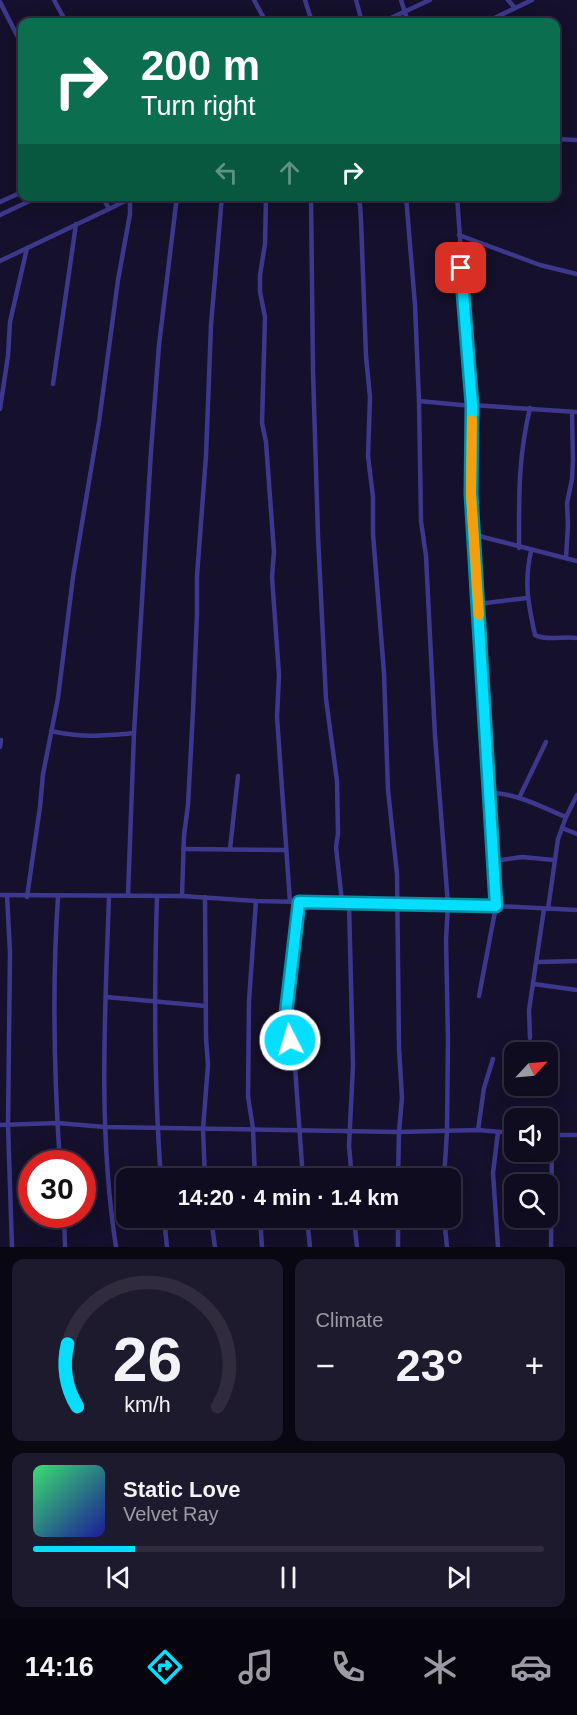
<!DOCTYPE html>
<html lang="en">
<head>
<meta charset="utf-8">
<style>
	:root { --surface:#100c20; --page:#1e1a2d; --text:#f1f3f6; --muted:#9c9ba5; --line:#302c3e; --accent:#06deff }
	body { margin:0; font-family:Helvetica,sans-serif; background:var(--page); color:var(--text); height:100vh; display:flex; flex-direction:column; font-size:22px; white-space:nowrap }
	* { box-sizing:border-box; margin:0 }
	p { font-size:20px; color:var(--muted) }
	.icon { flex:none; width:33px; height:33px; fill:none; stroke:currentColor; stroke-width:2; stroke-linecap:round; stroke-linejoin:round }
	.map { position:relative; height:1247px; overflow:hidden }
	.drawer { display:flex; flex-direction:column; gap:12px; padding:12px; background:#090712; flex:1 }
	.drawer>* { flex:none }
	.hud { position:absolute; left:18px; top:18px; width:542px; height:183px; border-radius:12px; box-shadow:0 6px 24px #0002,0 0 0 2px var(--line); background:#0b6e4f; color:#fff; overflow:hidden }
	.needle { width:39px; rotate:64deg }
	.tools { position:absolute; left:504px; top:1042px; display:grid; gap:12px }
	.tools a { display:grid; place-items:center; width:54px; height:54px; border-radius:12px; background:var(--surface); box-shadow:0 6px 24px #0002,0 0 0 2px var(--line); font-size:30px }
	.speed { position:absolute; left:18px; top:1150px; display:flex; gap:12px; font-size:30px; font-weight:700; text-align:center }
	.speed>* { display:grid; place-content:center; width:78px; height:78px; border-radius:50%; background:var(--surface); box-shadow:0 6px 24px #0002,0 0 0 2px var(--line); line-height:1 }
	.speed .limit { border:9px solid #d22; background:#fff; color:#111 }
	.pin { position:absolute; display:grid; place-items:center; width:51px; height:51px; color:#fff; margin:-26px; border-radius:12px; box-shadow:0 3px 9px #0006 }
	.me { position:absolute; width:66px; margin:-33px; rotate:355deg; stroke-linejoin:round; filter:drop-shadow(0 0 4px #0008) }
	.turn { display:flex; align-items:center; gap:21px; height:126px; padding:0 24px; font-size:27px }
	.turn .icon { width:78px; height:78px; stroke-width:2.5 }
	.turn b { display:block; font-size:42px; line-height:51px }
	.lanes { display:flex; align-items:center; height:57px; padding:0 24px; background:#0003; justify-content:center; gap:30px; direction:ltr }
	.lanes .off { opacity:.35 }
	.big { font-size:45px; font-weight:700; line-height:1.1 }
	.drawer .widget { flex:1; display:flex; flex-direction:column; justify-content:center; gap:9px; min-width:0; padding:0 21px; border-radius:12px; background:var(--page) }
	.drawer .dial { align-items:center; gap:0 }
	.dial svg { height:156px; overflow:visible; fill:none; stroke:var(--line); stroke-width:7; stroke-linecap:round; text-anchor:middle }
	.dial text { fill:var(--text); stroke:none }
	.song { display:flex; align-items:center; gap:18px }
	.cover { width:72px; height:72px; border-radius:9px; background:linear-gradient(135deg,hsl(140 70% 55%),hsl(240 70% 35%)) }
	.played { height:6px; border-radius:3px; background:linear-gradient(90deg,var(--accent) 20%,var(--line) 20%) }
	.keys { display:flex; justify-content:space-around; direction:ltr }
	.heat { display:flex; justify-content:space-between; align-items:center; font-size:33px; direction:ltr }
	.drawer .tiles { flex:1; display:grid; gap:12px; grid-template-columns:1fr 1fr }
	.widget:last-child { grid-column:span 2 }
	.trip { position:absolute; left:116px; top:1168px; width:345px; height:60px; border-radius:12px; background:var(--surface); box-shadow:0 6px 24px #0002,0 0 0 2px var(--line); font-weight:700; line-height:60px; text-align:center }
	.tabs { display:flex; height:96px; justify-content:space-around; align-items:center; background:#06050d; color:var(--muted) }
	.tabs .icon { width:42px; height:42px }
	.tabs .active { color:var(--accent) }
	.tabs b { font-size:27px; color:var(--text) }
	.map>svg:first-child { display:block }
</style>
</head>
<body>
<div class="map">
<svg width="577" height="1247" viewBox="0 0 577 1247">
	<rect width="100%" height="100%" fill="#15102b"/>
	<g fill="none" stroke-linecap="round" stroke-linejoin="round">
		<!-- minor -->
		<g stroke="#3e388c" stroke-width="4.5">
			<path d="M54 0 66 22"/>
			<path d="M254 0 266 22"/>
			<path d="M305 0 312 22"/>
			<path d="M356 0 362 22"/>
			<path d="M401 0 408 22"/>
			<path d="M508 0 515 8"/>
			<path d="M0 2 22 45"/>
			<path d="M382 22 430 0"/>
			<path d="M486 22 532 0"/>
			<path d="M555 139 577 140"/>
			<path d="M102 196 109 209 135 196"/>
			<path d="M266 196 265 244 260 275V292L265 317 262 423 266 442 274 552 272 577 279 675 277 717 290 902"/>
			<path d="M311 196 313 371 318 536 326 699 337 781 338 834 336 847 342 902"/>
			<path d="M357 196 360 205 361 220 366 356 370 397 368 456 373 497V534L384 673 388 790 397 874 399 1048 402 1098 399 1132 398 1179"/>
			<path d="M406 196 415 305 419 401"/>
			<path d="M457 196 472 405 471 494 496 906 479 996"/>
			<path d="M0 202 22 192"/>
			<path d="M0 215 40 196"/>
			<path d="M459 235 540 265 577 274"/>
			<path d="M0 261 109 209"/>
			<path d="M53 384 76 224"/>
			<path d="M472 405 577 412"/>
			<path d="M0 409 8 356 10 322 27 248"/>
			<path d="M475 535 577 561"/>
			<path d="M519 548C519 497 518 458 530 408"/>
			<path d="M531 551C524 583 528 603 535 635 546 641 565 636 577 638"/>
			<path d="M566 558 568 525 567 503 572 479 573 460 572 412"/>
			<path d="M478 604 527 598"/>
			<path d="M51 731C82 738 103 736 134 733"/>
			<path d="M0 747 1 740"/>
			<path d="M490 793C517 793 541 807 566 817"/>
			<path d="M519 798 546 742"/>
			<path d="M562 828 577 834"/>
			<path d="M183 849 286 850"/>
			<path d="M230 849 238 776"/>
			<path d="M494 861 522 857 554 860"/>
			<path d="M0 895 182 896 256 901 496 906 577 910"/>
			<path d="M7 895 10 952 8 1125 12 1247"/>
			<path d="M128 895 134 733 151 451 159 345 177 196"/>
			<path d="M109 896C105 1013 98 1131 116 1247"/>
			<path d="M182 896 184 836 188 805 193 711 197 614V576L206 456 211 325 222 196"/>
			<path d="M27 897 40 807 43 774 58 698 73 577 99 422 118 280 130 214V199"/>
			<path d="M58 897C52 985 54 1075 60 1164"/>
			<path d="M157 897C154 991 154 1085 161 1179"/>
			<path d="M205 897 206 1038 208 1065 203 1129 205 1179"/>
			<path d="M299 902 286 1013 295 1067 303 1179"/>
			<path d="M349 903 353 1065 349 1146 352 1179"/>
			<path d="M548 909 558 839 566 817 577 795"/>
			<path d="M537 962 577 961"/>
			<path d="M534 984 577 990"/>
			<path d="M106 997 206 1006"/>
			<path d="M530 1038 529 1010 544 909"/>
			<path d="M0 1125 58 1123 105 1127 399 1132 478 1130 514 1133"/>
			<path d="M478 1130 484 1088 493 1059"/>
			<path d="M548 1135H577"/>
			<path d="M255 1179 253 1129 248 1096 249 1001 256 901"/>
			<path d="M444 1179 447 1131 448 1040 446 940 448 905 435 736 426 556 421 521 419 401 472 406"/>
			<path d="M64 1215 65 1247"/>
			<path d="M164 1218 167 1247"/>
			<path d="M211 1218 215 1247"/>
			<path d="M260 1218 262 1247"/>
			<path d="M307 1218 310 1247"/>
			<path d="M354 1218 357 1247"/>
			<path d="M444 1218 447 1247"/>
			<path d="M398 1247V1218"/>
			<path d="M498 1247 493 1173 498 1132"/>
			<path d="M551 1247 552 1135"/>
		</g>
	</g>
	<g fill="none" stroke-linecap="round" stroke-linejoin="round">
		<defs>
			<path id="route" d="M290 1040 286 1013 299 902 496 906 471 494 472 405 461 268"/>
		</defs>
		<!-- route casing -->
		<use href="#route" stroke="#0490a6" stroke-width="15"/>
		<!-- route -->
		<use href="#route" stroke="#06deff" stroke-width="10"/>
		<!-- slow -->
		<path stroke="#f59e0b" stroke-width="10" d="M472 420 471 494 479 615"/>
	</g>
</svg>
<div class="tools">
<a><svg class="needle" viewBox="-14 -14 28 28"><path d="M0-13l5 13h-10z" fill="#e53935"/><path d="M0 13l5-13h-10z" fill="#9c9ba5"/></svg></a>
<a><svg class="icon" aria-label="sound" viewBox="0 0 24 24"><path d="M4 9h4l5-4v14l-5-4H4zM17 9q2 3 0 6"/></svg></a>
<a><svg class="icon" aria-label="search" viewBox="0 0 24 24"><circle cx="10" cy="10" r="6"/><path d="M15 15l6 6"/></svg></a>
</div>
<div class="speed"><div class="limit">30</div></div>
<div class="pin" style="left:461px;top:268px;background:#d93025"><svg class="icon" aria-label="arrive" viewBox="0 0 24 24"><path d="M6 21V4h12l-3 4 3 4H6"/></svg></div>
<svg class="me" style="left:290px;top:1040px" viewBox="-20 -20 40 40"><circle r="17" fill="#06deff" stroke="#fff" stroke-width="3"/><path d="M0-11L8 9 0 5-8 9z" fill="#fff"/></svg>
<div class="trip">14:20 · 4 min · 1.4 km</div>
<div class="hud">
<div class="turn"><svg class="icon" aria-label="right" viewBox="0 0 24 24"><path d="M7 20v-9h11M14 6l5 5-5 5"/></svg><div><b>200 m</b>Turn right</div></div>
<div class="lanes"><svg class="icon off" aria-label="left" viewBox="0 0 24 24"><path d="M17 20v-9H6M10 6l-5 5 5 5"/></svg><svg class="icon off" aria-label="ahead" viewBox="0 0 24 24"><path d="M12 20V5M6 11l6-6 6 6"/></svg><svg class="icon" aria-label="right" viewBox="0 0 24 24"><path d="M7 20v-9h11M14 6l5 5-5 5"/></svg></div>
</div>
</div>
<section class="drawer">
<div class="tiles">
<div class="widget dial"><svg viewBox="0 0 100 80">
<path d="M14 69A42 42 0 1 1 86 69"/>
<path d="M14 69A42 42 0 0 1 9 37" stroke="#06deff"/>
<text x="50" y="56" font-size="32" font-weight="700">26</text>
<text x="50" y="72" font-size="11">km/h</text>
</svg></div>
<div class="widget"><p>Climate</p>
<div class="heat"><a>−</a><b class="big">23°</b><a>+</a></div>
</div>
<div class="widget">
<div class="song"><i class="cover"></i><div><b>Static Love</b><p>Velvet Ray</p></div></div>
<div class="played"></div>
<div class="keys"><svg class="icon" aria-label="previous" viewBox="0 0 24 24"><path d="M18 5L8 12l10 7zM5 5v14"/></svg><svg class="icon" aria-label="pause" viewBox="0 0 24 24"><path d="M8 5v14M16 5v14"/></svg><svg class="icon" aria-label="next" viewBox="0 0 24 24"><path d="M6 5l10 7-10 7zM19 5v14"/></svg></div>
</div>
</div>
</section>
<nav class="tabs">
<b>14:16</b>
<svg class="icon active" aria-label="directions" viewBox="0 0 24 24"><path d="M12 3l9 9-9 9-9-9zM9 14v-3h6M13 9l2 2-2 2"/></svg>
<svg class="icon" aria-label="music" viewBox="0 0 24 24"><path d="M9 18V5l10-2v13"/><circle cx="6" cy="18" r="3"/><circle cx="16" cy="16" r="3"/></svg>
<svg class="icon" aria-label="phone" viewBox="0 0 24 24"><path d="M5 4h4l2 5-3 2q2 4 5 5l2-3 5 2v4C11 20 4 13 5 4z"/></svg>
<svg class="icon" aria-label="climate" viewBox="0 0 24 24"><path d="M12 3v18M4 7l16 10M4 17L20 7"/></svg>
<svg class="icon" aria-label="car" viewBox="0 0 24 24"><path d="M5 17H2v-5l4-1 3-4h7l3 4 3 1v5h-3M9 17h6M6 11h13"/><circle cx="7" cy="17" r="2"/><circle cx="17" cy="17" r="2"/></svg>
</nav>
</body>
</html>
